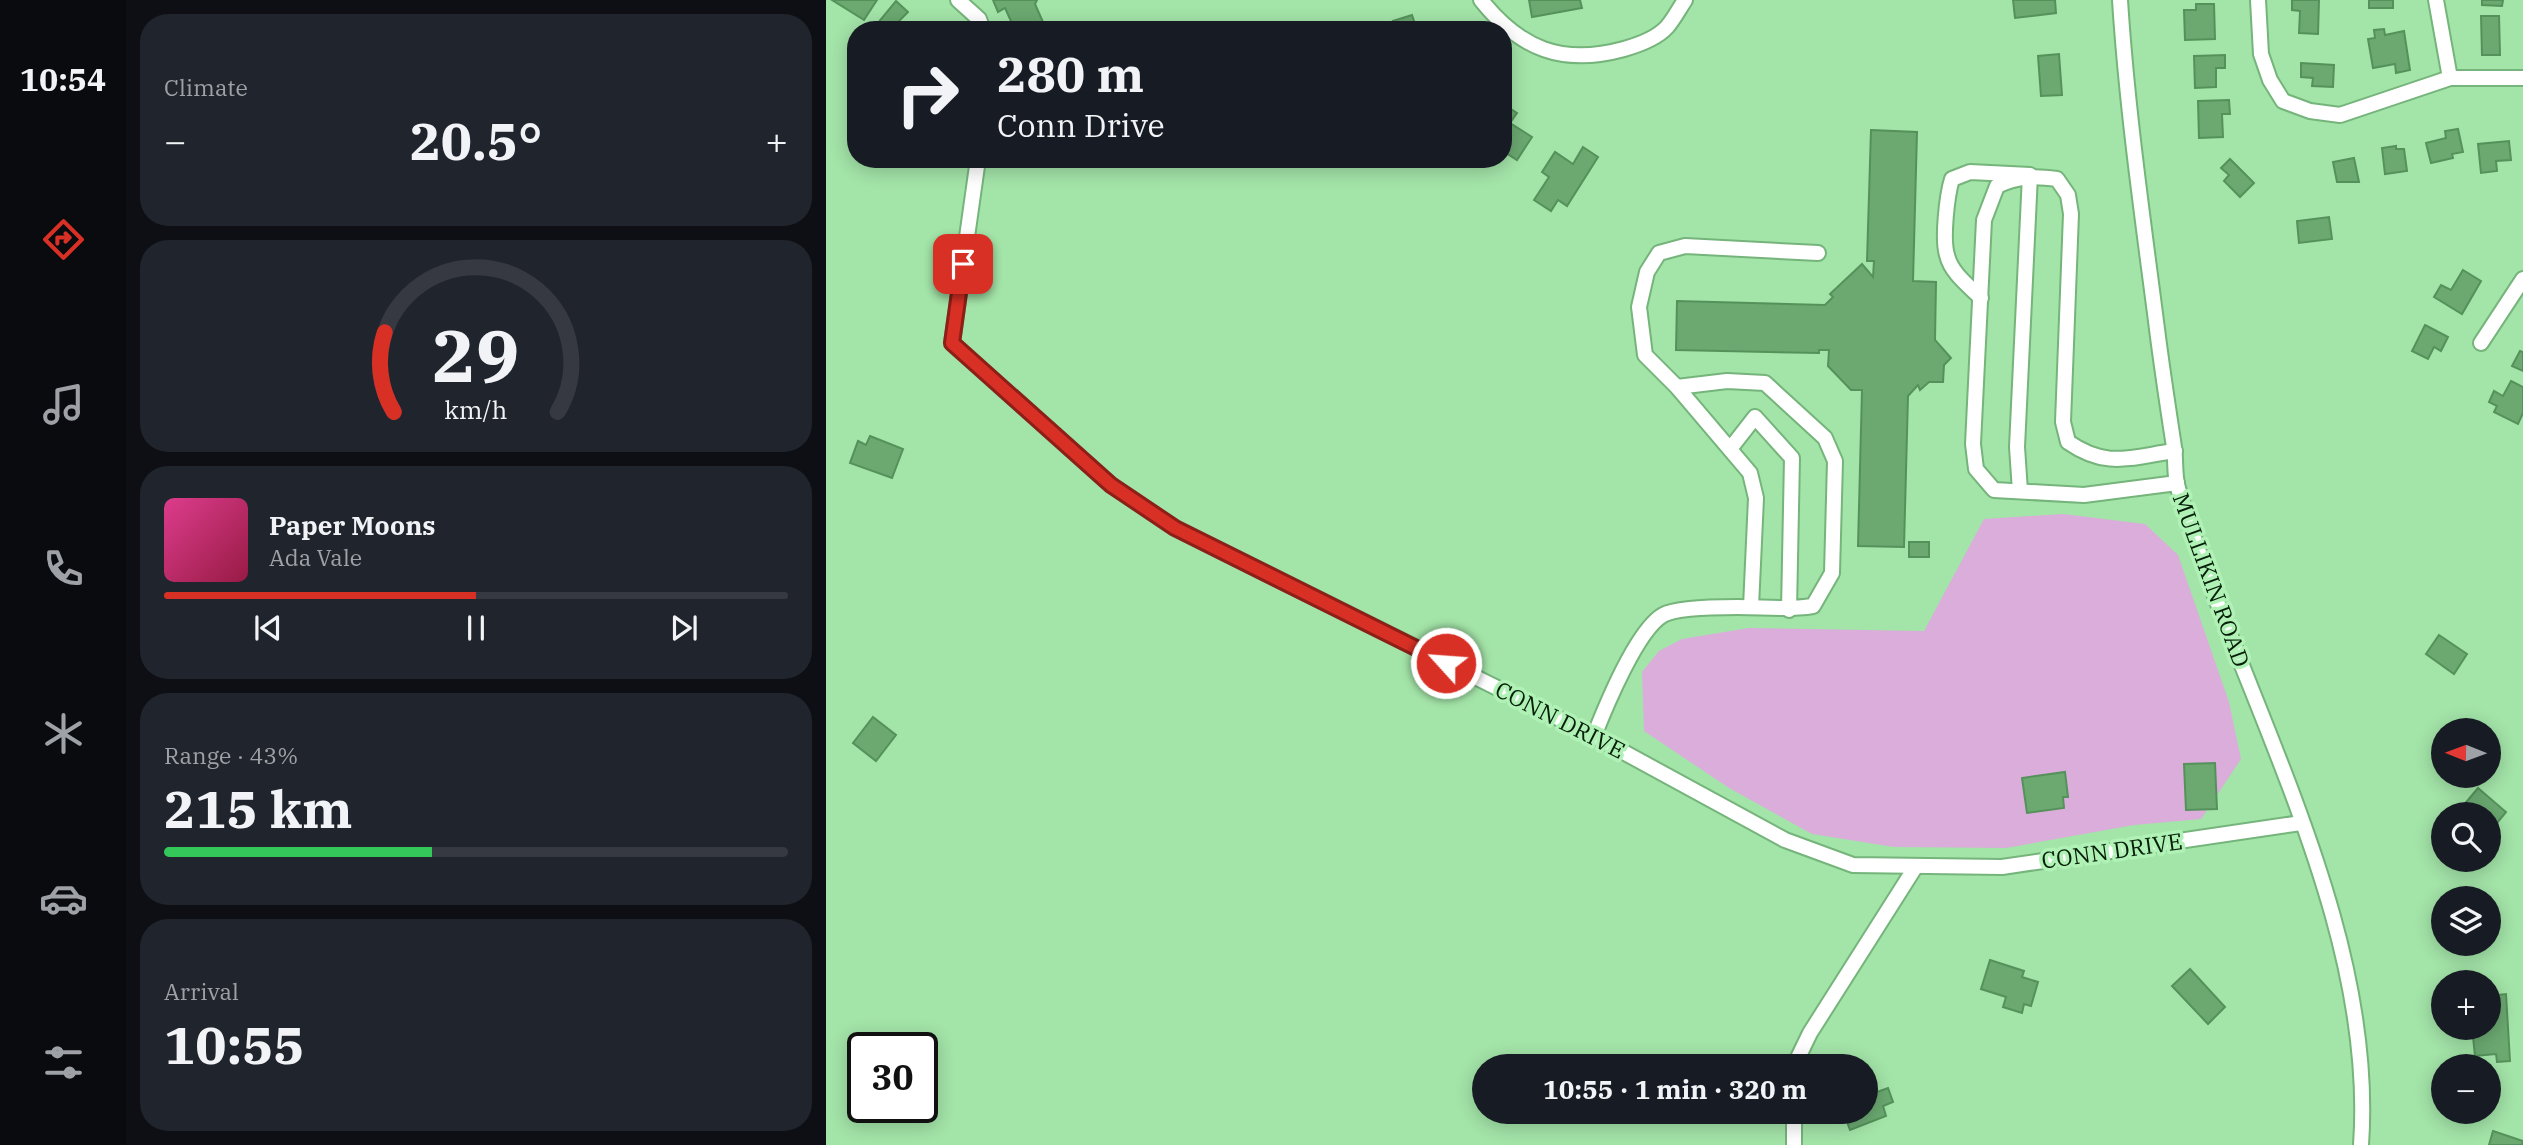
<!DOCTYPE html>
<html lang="en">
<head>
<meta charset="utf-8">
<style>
	:root { --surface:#171b24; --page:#20242c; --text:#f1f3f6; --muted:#9ea1a6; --line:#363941; --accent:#d93025 }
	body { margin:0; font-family:"IBM Plex Serif",serif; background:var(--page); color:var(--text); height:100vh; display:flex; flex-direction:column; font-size:26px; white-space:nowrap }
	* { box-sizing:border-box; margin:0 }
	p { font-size:23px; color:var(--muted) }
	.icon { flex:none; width:38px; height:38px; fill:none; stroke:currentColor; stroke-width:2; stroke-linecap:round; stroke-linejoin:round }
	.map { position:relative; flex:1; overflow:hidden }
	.panel { display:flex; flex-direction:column; gap:14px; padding:14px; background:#0d0f14; width:700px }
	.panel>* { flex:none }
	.top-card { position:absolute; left:21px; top:21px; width:665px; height:147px; border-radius:28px; box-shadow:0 4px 18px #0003; background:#171b24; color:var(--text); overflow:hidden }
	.needle { width:46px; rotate:271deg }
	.buttons { position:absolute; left:1605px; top:718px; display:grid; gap:14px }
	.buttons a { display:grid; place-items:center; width:70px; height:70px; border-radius:50%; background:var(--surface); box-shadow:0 4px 18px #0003; font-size:35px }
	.speed { position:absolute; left:21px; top:1032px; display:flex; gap:14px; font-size:35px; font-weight:700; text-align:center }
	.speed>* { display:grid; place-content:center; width:91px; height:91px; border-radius:50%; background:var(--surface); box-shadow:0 4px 18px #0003; line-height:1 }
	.speed .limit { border:4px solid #111; border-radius:10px; background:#fff; color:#111 }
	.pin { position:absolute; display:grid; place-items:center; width:60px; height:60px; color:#fff; margin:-30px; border-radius:14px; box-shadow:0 4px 10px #0006 }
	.me { position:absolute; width:77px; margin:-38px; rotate:296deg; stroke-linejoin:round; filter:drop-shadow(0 0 5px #0008) }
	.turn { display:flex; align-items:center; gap:24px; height:147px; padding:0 35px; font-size:32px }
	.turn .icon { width:91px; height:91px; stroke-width:2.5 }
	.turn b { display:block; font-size:49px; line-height:60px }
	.big { font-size:52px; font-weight:700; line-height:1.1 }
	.panel .tile { flex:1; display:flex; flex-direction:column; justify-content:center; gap:10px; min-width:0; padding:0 24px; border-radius:28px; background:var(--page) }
	.panel .dial { align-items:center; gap:0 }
	.dial svg { height:182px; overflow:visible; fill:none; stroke:var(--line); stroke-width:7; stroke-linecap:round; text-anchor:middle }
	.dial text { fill:var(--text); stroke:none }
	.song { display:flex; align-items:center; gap:21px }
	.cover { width:84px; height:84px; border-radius:10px; background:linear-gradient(135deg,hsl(330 70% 55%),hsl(340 70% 35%)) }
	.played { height:7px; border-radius:4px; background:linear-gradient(90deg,var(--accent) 50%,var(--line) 50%) }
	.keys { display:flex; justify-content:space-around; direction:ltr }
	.heat { display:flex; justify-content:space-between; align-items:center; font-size:38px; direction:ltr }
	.charge { height:10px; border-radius:5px; background:linear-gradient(90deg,#34c759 43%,var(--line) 0) }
	.trip { position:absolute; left:646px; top:1054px; width:406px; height:70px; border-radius:35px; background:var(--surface); box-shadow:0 4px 18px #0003; font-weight:700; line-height:70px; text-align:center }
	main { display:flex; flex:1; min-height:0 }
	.dock { display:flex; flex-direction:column; width:126px; justify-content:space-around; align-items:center; background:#090b0e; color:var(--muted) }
	.dock .icon { width:49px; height:49px }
	.dock .active { color:var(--accent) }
	.dock b { font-size:32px; color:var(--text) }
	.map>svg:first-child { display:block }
</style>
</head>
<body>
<main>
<nav class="dock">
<b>10:54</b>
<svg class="icon active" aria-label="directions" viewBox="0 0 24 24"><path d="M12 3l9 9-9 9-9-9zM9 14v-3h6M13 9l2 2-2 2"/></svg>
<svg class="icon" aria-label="music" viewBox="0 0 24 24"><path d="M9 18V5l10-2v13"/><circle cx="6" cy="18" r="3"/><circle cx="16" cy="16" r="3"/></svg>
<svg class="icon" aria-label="phone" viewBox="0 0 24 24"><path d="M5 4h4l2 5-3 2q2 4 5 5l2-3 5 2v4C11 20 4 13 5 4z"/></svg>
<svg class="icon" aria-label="climate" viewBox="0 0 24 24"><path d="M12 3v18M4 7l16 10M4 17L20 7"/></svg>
<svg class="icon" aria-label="car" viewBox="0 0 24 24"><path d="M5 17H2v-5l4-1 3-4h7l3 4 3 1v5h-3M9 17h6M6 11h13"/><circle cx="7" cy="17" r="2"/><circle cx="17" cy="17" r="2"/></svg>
<svg class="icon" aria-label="filters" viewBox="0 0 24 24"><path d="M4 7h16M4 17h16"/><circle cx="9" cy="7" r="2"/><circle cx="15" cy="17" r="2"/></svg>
</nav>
<section class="panel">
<div class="tile"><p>Climate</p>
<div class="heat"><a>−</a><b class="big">20.5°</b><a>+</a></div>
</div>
<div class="tile dial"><svg viewBox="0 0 100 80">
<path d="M14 69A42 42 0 1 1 86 69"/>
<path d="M14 69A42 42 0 0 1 10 34" stroke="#d93025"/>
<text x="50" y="56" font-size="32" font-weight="700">29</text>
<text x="50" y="72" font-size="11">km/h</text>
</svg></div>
<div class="tile">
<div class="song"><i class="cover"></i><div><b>Paper Moons</b><p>Ada Vale</p></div></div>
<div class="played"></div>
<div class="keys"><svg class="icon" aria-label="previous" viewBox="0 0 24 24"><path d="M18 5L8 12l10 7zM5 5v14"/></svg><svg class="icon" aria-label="pause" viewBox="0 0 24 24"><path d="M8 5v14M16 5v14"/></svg><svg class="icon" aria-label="next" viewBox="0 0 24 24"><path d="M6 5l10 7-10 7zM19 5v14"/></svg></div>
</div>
<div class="tile"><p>Range · 43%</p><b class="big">215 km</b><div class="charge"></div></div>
<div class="tile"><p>Arrival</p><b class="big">10:55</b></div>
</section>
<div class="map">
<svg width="1697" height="1145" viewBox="0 0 1697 1145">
	<rect width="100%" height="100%" fill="#a3e4a8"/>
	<!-- green -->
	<path fill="#dbaddb" d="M1237 514 1319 524 1352 555 1403 702 1415 759 1375 819 1308 825 1180 848 1068 847 986 834 903 788 818 731 816 672 833 651 856 639 923 628 1098 631 1158 519Z"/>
	<!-- building -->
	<g fill="#6ba971" stroke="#55925b" stroke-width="2">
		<path d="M6 0H51L38 20Z"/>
		<path d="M167 0H211L209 4 217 22 200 30H189L179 8 172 12Z"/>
		<path d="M703 0H754L756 8 706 17Z"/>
		<path d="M1187 0H1229L1230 13 1189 18Z"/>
		<path d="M1466 0H1493L1492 34 1473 33 1474 11 1466 10Z"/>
		<rect x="1543" y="0" width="24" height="8"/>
		<path d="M1656 0H1677L1676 6 1656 5Z"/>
		<path d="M70 1 82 12 71 23 77 30H46Z"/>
		<path d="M1370 4H1388L1389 39 1359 40 1358 10H1370Z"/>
		<path d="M586 15 591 30H570L567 21Z"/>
		<path d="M1655 16H1673L1674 55H1656Z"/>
		<path d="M1558 29 1559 35 1578 31 1584 70 1570 73 1569 64 1547 68 1542 39 1549 38 1548 30Z"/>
		<path d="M1233 54 1236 95 1215 96 1212 56Z"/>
		<path d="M1399 55V68H1390V87L1369 88 1368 56Z"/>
		<path d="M1475 63 1508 65 1507 87 1486 86 1487 78 1475 77Z"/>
		<path d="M1403 100 1404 114H1396L1397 137 1373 138 1372 101Z"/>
		<path d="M677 104 691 113 684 123 706 137 691 160 677 151Z"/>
		<path d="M1632 129 1637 152 1626 154 1627 158 1605 163 1600 143 1620 138 1619 131Z"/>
		<path d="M1045 130 1091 132 1087 281 1110 282 1109 340 1125 358 1118 365 1117 382H1103L1094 390 1092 385 1082 396 1078 547 1032 546 1036 390H1025L1002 366 1003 350H993V353L850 350 851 301 999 305 1007 297 1004 294 1036 264 1047 277 1048 261H1041Z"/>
		<path d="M1683 141 1685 160 1670 161 1671 171 1655 173 1652 144Z"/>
		<path d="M1570 146V149H1578L1581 171 1559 174 1556 148Z"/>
		<path d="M757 147 772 157 741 206 732 200 725 211 708 200 723 177 716 172 729 152 747 164Z"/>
		<path d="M1528 158 1533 182H1511L1507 162Z"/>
		<path d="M1404 159 1428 183 1414 197 1398 181 1403 175 1395 168Z"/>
		<path d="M1503 217 1506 239 1473 243 1471 221Z"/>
		<path d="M1637 270 1655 281 1636 314 1608 297 1615 285 1625 290Z"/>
		<path d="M1599 325 1622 337 1615 351 1608 347 1602 359 1586 351Z"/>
		<path d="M1694 351 1697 352V371L1686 366Z"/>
		<path d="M1685 381 1697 387V413L1692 424 1668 412 1671 406 1663 402 1668 391 1677 396Z"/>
		<path d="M44 436 77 449 66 478 24 463 32 441 40 445Z"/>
		<rect x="1083" y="542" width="20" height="15"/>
		<path d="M1613 635 1641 654 1628 674 1600 654Z"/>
		<path d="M47 717 70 735 50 761 27 743Z"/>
		<path d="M1389 763 1391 809 1360 810 1358 764Z"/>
		<path d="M1239 772 1242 797H1237L1238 808 1201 813 1196 778Z"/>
		<path d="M1652 788 1680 812 1662 834V814L1632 812Z"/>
		<path d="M1164 960 1198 971 1196 977 1212 982 1205 1006 1198 1004 1196 1013 1177 1007 1180 997 1155 989Z"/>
		<path d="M1364 969 1399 1007 1382 1024 1346 986Z"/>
		<path d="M1680 994 1684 1061 1671 1062 1670 1054 1649 1056 1646 1027H1662V996Z"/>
		<path d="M1062 1088 1067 1102 1057 1106 1060 1116 1024 1130 1017 1111H1040V1096Z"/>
		<path d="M1667 1131 1697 1141 1696 1145H1663Z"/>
	</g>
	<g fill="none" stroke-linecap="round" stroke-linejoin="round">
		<defs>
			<g id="minor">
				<path d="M132 0 153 19 157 30"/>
				<path d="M655 0C694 49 736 66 798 49 812 45 831 38 841 27 848 19 853 9 859 0"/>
				<path d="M1294 0C1301 110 1317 220 1331 329 1336 369 1342 408 1348 447 1350 460 1348 475 1352 488 1414 698 1551 921 1535 1145"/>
				<path d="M1432 0 1435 54 1444 80 1457 101 1484 111 1514 115 1624 78H1697"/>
				<path d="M1610 0 1624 78"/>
				<path d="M152 159 126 343 285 485 349 528 768 736 959 840 1027 865 1176 867 1475 823"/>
				<path d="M1155 298C1143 286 1125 273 1121 255 1116 239 1121 195 1126 179L1144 172 1204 175 1191 447 1194 491"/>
				<path d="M1655 343 1697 279"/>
				<path d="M904 449 929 417 966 458 963 610"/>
				<path d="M1349 451C1304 457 1281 469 1242 442L1237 422 1245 214 1242 195 1231 179C1209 176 1192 176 1171 186L1158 220 1147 444 1150 469 1168 490 1258 495 1351 483"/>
				<path d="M925 607 930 498 924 473 851 387 819 355 813 307 821 272 833 253 859 246 992 253"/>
				<path d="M768 736C779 708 811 630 837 615 851 607 895 607 912 607 938 607 962 610 987 606L1006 573 1009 461 999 438 939 383 901 381 851 387"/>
				<path d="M968 1066 984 1033 1090 866"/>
				<path d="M968 1145V1111"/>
			</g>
		</defs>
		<!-- minor casing -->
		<use href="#minor" stroke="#75b47b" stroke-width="18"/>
		<!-- minor -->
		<use href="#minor" stroke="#fff" stroke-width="14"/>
	</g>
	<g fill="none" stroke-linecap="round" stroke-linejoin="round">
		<defs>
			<path id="route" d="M137 264 126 343 285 485 349 528 620 663"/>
		</defs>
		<!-- route casing -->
		<use href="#route" stroke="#8d1f18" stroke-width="18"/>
		<!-- route -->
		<use href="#route" stroke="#d93025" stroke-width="12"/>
	</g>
	<g text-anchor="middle" stroke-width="7" stroke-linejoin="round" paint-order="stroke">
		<!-- street labels -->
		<g font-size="23" fill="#061f09" stroke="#b0f1b5">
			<text transform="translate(1385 580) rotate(70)" y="8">MULLIKIN ROAD</text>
			<text transform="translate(734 720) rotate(27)" y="8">CONN DRIVE</text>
			<text transform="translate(1286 851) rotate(-8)" y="8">CONN DRIVE</text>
		</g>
	</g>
</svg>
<div class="buttons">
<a><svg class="needle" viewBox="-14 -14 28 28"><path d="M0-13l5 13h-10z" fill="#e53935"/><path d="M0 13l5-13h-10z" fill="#9ea1a6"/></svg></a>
<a><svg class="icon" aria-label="search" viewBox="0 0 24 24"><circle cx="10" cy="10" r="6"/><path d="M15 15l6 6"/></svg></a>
<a><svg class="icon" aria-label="layers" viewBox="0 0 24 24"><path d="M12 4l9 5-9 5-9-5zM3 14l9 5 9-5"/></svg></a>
<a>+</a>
<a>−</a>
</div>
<div class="speed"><div class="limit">30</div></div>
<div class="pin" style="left:137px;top:264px;background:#d93025"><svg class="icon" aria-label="arrive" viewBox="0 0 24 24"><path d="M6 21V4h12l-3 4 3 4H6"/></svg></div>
<svg class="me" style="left:620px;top:663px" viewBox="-20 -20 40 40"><circle r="17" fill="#d93025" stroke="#fff" stroke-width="3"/><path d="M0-11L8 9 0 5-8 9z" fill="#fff"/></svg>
<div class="trip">10:55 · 1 min · 320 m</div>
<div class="top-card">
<div class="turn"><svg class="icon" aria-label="right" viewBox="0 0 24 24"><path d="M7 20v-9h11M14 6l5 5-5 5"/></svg><div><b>280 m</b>Conn Drive</div></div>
</div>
</div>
</main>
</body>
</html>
